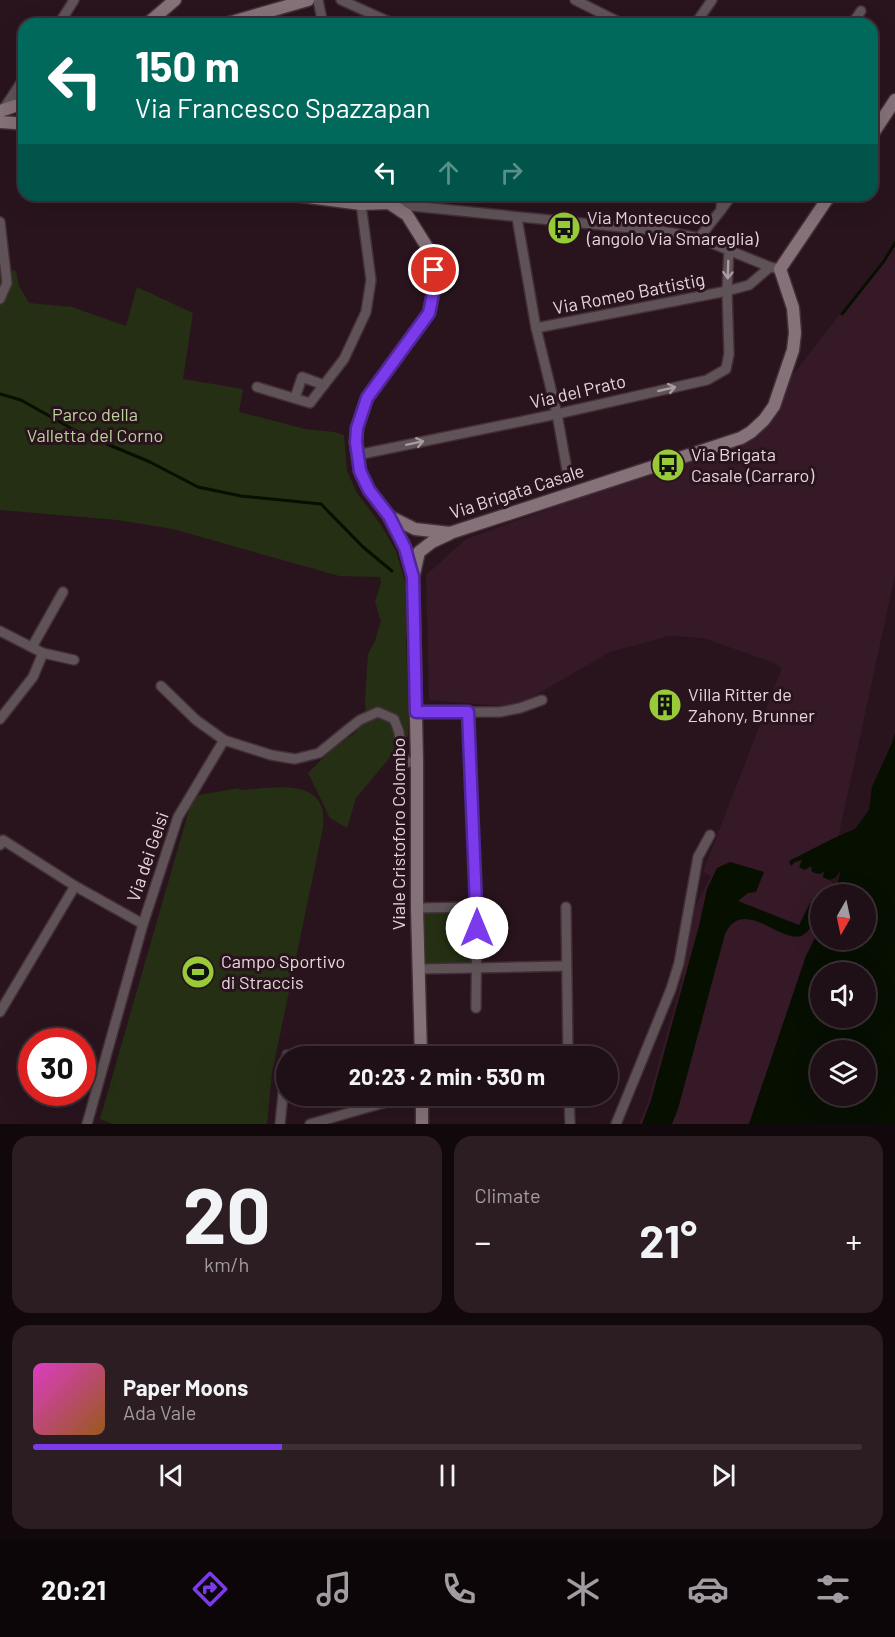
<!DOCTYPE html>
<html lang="en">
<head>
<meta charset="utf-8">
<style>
	:root { --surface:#1f0f16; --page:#2c1d23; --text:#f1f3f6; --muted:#a19ca1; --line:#3c2f35; --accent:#7c3aed }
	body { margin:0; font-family:Barlow,sans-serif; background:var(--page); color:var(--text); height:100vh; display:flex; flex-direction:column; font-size:22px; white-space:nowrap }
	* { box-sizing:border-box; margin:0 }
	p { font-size:20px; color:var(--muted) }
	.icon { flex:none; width:33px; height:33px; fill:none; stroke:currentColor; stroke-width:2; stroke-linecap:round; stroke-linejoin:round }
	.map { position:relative; height:1124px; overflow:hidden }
	.sheet { display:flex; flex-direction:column; gap:12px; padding:12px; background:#11080c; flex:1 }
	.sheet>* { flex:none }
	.top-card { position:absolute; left:18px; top:18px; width:860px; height:183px; border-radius:18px; box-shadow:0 6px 24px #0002,0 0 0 2px var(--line); background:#00695c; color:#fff; overflow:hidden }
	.needle { width:39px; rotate:189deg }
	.fabs { position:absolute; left:810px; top:884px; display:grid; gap:12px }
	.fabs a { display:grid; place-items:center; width:66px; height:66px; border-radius:50%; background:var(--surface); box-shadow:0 6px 24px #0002,0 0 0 2px var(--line); font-size:30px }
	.speed { position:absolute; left:18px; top:1028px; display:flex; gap:12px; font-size:30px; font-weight:700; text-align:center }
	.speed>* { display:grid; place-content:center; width:78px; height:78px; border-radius:50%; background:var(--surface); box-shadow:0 6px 24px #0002,0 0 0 2px var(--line); line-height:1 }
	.speed .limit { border:9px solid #d22; background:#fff; color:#111 }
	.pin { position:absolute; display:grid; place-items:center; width:51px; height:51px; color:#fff; margin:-26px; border:3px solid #fff; border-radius:50%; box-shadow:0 2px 6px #0007 }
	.me { position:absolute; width:66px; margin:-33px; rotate:0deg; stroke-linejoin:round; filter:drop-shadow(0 0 4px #0008) }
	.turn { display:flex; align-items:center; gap:21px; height:126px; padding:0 18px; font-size:27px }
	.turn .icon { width:78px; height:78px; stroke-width:2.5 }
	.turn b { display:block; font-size:42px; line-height:51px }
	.lanes { display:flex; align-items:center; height:57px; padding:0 18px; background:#0003; justify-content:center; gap:30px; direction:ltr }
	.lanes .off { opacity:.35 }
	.big { font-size:45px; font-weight:700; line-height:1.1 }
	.sheet .widget { flex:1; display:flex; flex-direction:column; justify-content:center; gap:9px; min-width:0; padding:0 21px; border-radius:18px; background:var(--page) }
	.sheet .dial { align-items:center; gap:0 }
	.dial b { font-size:78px; line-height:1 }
	.song { display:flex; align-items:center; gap:18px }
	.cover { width:72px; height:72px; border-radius:9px; background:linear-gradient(135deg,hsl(310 70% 55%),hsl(30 70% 35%)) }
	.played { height:6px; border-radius:3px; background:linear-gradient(90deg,var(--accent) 30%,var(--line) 30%) }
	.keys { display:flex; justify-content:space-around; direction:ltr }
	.heat { display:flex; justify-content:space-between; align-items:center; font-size:33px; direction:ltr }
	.sheet .tiles { flex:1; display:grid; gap:12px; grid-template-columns:1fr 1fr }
	.widget:last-child { grid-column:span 2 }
	.trip { position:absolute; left:276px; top:1046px; width:342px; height:60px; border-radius:30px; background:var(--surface); box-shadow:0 6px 24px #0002,0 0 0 2px var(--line); font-weight:700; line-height:60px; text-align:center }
	.dock { display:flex; height:96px; justify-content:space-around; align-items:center; background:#0c0609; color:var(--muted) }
	.dock .icon { width:42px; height:42px }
	.dock .on { color:var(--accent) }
	.dock b { font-size:27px; color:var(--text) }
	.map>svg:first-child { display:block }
</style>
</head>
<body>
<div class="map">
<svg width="895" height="1124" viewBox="0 0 895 1124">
	<rect width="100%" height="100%" fill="#29141e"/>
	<!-- built -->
	<path fill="#351926" d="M895 243V575L829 880 837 887 835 894H820V928L806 956 749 1124H639L647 1105 681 984 695 907 711 876 703 872 782 668 772 662 703 638 669 636 610 652 515 707 429 700 426 575 466 539 743 439Z"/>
	<!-- green -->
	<g fill="#242f13">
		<path d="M8 269 16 271 19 286 29 303 72 307 126 326 137 287 193 313 183 379 243 389 239 412 305 429 334 432 344 435 347 471 357 493 381 525 396 551 407 589 406 641 409 718 408 736 356 798 347 828 330 818 308 773 334 747 354 734 366 719 365 700 368 654 375 641 381 621 375 602 381 583 380 577 339 576 173 529 117 520 0 510V278Z"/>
		<path d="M239 788 240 790C264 789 313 778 322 808 324 814 323 822 323 828L272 1073 267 1124H113L100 1119 193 796Z"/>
		<path d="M477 907 476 969H418L417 908Z"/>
	</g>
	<!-- water -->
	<g fill="#060f00" fill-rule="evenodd">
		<path d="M895 733V1124H749L806 956 820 928V939H866V894H835L841 870 835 878 829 880 823 877 824 872 819 874 812 872 811 866 805 870 799 867 802 860 795 862 791 866 789 861 834 838 855 829 869 810 872 787 892 743ZM820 972H866V1017H820ZM820 1050H866V1095H820Z"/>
		<path d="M730 862 764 872 756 892 748 893 738 901 799 925 810 903 820 907C816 916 812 930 803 935 782 946 744 895 725 934L678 1109 672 1124H642L651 1100 699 926 707 889 717 868Z"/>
	</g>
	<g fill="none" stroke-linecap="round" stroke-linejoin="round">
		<!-- stream -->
		<g stroke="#060f00" stroke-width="3">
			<path d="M842 314 884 261 895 243"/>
			<path d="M0 394 21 400 76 431 150 462 198 487 241 496 321 504 363 547 392 571"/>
		</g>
		<defs>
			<g id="street">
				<path d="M318 0 323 24"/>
				<path d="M341 0 394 24"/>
				<path d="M575 0 623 24"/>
				<path d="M59 24 74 0"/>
				<path d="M697 24 698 20 712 0"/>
				<path d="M852 24 861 11"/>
				<path d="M3 110 24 78"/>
				<path d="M391 204 662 231 699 238 770 267 780 269"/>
				<path d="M721 210 732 195"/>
				<path d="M517 218 536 328 557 414 567 470"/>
				<path d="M0 222 7 283 0 299"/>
				<path d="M699 238 721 210 722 195"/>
				<path d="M536 328 727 291 749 285 770 267"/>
				<path d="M257 387 310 403 344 359 366 312 371 280 361 204 362 195"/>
				<path d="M295 398 302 377 324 385"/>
				<path d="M357 455 557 414 707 380 726 369 729 354 727 291 729 249"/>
				<path d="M0 631 43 653 74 660"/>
				<path d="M32 647 63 592"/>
				<path d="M161 686 196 720 224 740 271 755 295 759 319 753 351 727 360 720 378 712 394 719 399 732 401 755 407 762H417"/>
				<path d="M416 712H500L520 708 542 700"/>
				<path d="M468 712 477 907 476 1008"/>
				<path d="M0 719 33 677 43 653"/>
				<path d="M0 845 3 840 75 886 143 924"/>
				<path d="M566 907 568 1056"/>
				<path d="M417 908 477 907"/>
				<path d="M418 969 566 966"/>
				<path d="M0 1012 75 886"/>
				<path d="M569 1095 570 1124"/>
				<path d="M87 1124 143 924 178 817 224 740"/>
				<path d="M280 1124 287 1055"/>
				<path d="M310 1124 411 1095"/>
				<path d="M616 1124 671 989 679 963 698 857 710 835"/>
			</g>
			<g id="secondary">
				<path d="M147 24 175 0"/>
				<path d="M225 24 308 0"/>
				<path d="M0 111 24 103"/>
				<path d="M0 122 15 123 24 125"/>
				<path d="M872 135 895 100"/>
				<path d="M293 195 361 204 389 203 407 215 432 255 435 284 429 313 367 398 357 428 356 442 360 471 369 490 389 516 415 529 450 533 741 438 751 432 764 420 774 406 793 350 795 333 793 308 780 269 830 195"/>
				<path d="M389 517 405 547 413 577 417 762V908L421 1056"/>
				<path d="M414 574 419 552 432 542 449 534"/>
				<path d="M422 1124V1095"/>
			</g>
		</defs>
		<!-- street casing -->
		<use href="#street" stroke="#432f39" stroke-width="12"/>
		<!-- secondary casing -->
		<use href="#secondary" stroke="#432f39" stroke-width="15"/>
		<!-- street -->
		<use href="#street" stroke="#5f5357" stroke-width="9"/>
		<!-- secondary -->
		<use href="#secondary" stroke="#857279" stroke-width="12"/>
	</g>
	<!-- one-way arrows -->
	<defs><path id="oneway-shaft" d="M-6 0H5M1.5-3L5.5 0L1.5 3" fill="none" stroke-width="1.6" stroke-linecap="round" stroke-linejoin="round" transform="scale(1.5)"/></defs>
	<g stroke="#a99ba0">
		<use href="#oneway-shaft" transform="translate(728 270) rotate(92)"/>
		<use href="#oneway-shaft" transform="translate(667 389) rotate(-13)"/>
		<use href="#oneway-shaft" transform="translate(415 443) rotate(-12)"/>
	</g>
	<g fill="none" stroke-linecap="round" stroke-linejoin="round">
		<defs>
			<path id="route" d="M434 270 435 284 429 313 367 398 357 428 356 442 360 471 369 490 389 516 405 548 413 577 416 712H468L477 928"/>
		</defs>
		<!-- route casing -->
		<use href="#route" stroke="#51269a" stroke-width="15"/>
		<!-- route -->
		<use href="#route" stroke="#7c3aed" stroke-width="10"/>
	</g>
	<!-- icons -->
	<defs>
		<symbol id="bus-disc" viewBox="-11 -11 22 22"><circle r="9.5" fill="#98cb37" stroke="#29141e"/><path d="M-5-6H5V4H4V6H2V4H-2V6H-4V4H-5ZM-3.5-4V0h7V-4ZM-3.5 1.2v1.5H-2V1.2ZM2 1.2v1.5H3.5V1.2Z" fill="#111"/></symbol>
		<symbol id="building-disc" viewBox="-11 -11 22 22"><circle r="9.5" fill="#98cb37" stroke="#29141e"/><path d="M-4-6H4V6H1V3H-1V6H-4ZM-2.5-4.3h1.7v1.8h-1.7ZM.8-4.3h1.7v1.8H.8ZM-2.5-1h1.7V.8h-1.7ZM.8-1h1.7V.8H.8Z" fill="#111"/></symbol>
		<symbol id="stadium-disc" viewBox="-11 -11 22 22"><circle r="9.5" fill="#98cb37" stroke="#29141e"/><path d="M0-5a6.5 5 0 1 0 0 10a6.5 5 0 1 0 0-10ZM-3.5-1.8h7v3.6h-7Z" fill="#111"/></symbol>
	</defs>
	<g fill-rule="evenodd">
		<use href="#bus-disc" x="545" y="209" width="38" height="38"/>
		<use href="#bus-disc" x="649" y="446" width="38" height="38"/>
		<use href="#building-disc" x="646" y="686" width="38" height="38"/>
		<use href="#stadium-disc" x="179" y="953" width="38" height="38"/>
	</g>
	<g text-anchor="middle" stroke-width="6" stroke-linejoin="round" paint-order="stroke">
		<!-- poi labels -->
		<g font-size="18" fill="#e6d6dc" stroke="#29141e" text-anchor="start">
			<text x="587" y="224">Via Montecucco<tspan x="587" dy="21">(angolo Via Smareglia)</tspan></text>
			<text x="691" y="461">Via Brigata<tspan x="691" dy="21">Casale (Carraro)</tspan></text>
			<text x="688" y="701">Villa Ritter de<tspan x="688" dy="21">Zahony, Brunner</tspan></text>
			<text x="221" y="968">Campo Sportivo<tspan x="221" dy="21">di Straccis</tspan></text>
		</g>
		<!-- street labels -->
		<g font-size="18" fill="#e6d6dc" stroke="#29141e">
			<text transform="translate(629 294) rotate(-11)" y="6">Via Romeo Battistig</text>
			<text transform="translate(578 392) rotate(-13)" y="6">Via del Prato</text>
			<text transform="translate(517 492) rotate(-18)" y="6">Via Brigata Casale</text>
			<text transform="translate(399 834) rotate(-90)" y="6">Viale Cristoforo Colombo</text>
			<text transform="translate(148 857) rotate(-71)" y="6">Via dei Gelsi</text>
		</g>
		<!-- park labels -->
		<g font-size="18" fill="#bad39a" stroke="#29141e">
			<text x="95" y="421">Parco della<tspan x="95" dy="21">Valletta del Corno</tspan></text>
		</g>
	</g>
</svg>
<div class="fabs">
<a><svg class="needle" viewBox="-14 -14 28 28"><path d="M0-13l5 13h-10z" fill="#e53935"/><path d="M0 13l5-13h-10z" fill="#a19ca1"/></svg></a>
<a><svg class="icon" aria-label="sound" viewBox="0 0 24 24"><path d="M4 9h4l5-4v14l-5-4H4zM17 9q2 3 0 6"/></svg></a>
<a><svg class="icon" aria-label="layers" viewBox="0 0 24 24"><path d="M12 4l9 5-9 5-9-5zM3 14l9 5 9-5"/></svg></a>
</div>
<div class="speed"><div class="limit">30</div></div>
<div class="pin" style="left:434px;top:270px;background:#d93025"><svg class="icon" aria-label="arrive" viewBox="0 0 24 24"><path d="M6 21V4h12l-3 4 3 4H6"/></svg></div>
<svg class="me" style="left:477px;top:928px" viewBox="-20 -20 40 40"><circle r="19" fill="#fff"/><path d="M0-13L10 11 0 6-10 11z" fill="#7c3aed"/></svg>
<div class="trip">20:23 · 2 min · 530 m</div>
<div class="top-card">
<div class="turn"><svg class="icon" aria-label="left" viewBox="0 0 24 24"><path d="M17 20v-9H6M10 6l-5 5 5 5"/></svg><div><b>150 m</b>Via Francesco Spazzapan</div></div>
<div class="lanes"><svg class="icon" aria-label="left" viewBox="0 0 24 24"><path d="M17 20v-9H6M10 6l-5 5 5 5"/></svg><svg class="icon off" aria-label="ahead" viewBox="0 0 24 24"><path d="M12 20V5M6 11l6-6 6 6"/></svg><svg class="icon off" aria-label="right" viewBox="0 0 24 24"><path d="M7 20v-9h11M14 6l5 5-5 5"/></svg></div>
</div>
</div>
<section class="sheet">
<div class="tiles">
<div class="widget dial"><b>20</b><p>km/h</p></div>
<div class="widget"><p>Climate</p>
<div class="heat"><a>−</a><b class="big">21°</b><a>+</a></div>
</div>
<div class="widget">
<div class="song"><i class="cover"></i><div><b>Paper Moons</b><p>Ada Vale</p></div></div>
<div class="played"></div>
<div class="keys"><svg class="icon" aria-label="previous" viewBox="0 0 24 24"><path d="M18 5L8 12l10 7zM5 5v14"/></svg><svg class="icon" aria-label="pause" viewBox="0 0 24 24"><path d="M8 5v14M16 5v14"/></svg><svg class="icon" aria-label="next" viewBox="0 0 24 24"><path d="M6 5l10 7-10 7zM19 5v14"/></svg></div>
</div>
</div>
</section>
<nav class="dock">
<b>20:21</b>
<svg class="icon on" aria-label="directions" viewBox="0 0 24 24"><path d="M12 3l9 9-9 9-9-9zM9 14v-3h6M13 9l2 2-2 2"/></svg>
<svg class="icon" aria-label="music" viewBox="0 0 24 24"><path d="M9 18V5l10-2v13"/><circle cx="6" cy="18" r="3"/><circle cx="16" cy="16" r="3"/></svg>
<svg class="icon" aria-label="phone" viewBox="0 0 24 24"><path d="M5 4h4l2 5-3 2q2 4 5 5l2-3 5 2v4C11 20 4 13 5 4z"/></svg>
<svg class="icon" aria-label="climate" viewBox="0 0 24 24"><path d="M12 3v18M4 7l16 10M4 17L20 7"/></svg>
<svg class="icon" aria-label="car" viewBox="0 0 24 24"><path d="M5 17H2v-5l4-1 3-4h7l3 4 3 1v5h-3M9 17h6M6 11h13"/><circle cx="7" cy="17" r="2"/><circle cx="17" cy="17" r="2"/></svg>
<svg class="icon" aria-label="filters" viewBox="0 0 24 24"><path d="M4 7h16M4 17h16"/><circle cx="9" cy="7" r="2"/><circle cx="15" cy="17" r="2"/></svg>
</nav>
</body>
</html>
